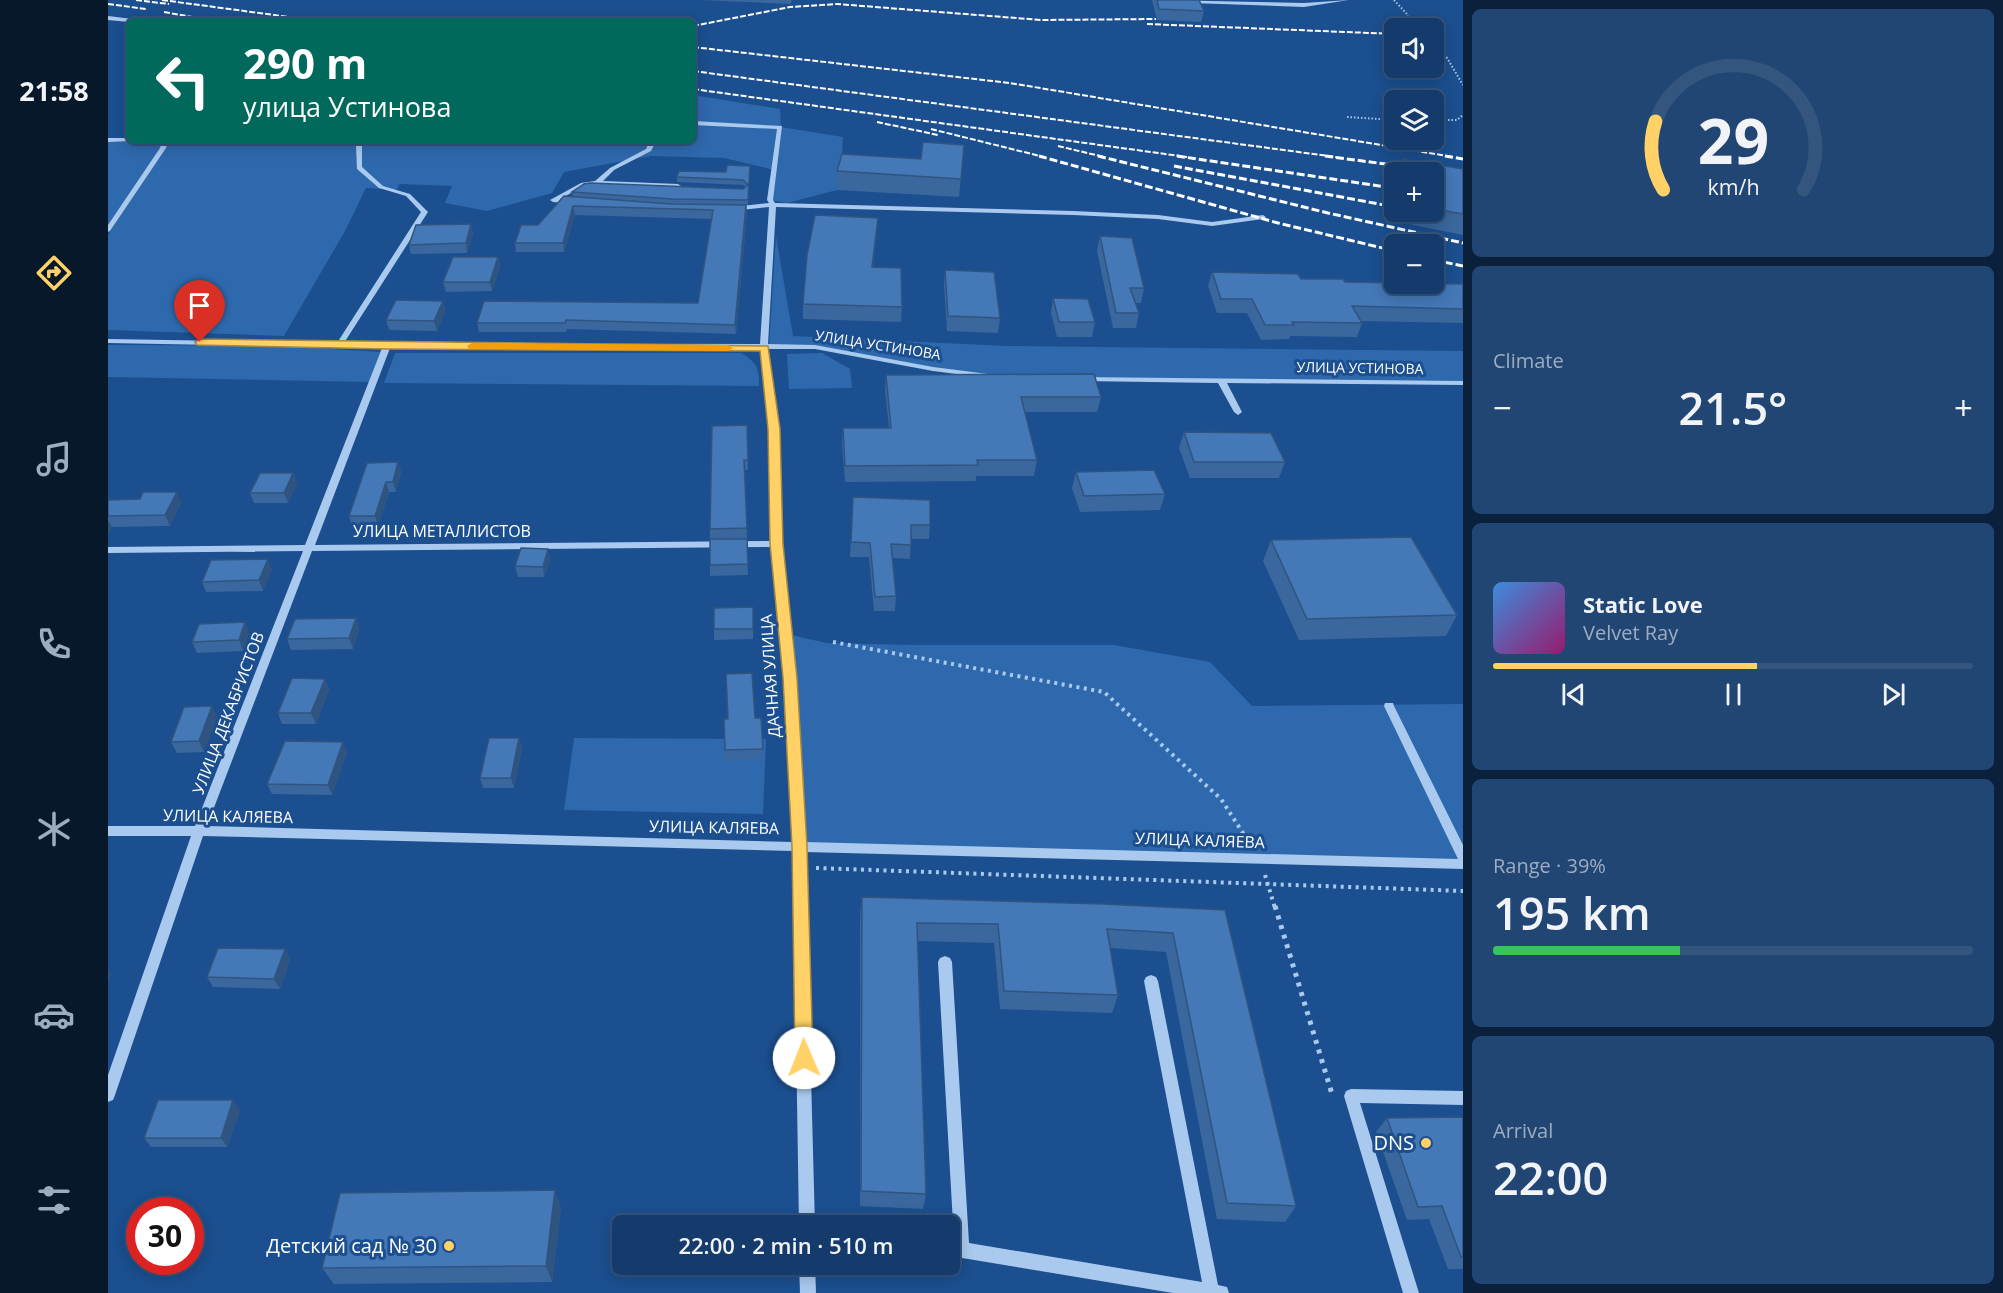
<!DOCTYPE html>
<html lang="en">
<head>
<meta charset="utf-8">
<style>
	:root { --surface:#143b6b; --page:#214673; --text:#f1f3f6; --muted:#9dadc1; --line:#33557e; --accent:#ffd166 }
	body { margin:0; font-family:"Open Sans",sans-serif; background:var(--page); color:var(--text); height:100vh; display:flex; flex-direction:column; font-size:22px; white-space:nowrap }
	* { box-sizing:border-box; margin:0 }
	p { font-size:20px; color:var(--muted) }
	.icon { flex:none; width:33px; height:33px; fill:none; stroke:currentColor; stroke-width:2; stroke-linecap:round; stroke-linejoin:round }
	.map { position:relative; flex:1; overflow:hidden }
	.panel { display:flex; flex-direction:column; gap:9px; padding:9px; background:#0b203b; width:540px }
	.panel>* { flex:none }
	.banner { position:absolute; left:18px; top:18px; width:570px; height:126px; border-radius:9px; box-shadow:0 3px 15px #0003,0 0 0 2px var(--line); background:#00695c; color:#fff; overflow:hidden }
	.buttons { position:absolute; left:1276px; top:18px; display:grid; gap:12px }
	.buttons a { display:grid; place-items:center; width:60px; height:60px; border-radius:9px; background:var(--surface); box-shadow:0 3px 15px #0003,0 0 0 2px var(--line); font-size:30px }
	.speed { position:absolute; left:18px; top:1197px; display:flex; gap:12px; font-size:30px; font-weight:700; text-align:center }
	.speed>* { display:grid; place-content:center; width:78px; height:78px; border-radius:50%; background:var(--surface); box-shadow:0 3px 15px #0003,0 0 0 2px var(--line); line-height:1 }
	.speed .limit { border:9px solid #d22; background:#fff; color:#111 }
	.pin { position:absolute; display:grid; place-items:center; width:51px; height:51px; color:#fff; margin:-62px -26px; border-radius:50% 50% 50% 0; rotate:-45deg; box-shadow:0 0 6px #0007 }
	.pin .icon { rotate:45deg }
	.me { position:absolute; width:66px; margin:-33px; rotate:359deg; stroke-linejoin:round; filter:drop-shadow(0 0 4px #0008) }
	.turn { display:flex; align-items:center; gap:21px; height:126px; padding:0 18px; font-size:27px }
	.turn .icon { width:78px; height:78px; stroke-width:2.5 }
	.turn b { display:block; font-size:42px; line-height:51px }
	.big { font-size:45px; font-weight:600; line-height:1.1 }
	.panel .tile { flex:1; display:flex; flex-direction:column; justify-content:center; gap:9px; min-width:0; padding:0 21px; border-radius:9px; background:var(--page) }
	.panel .dial { align-items:center; gap:0 }
	.dial svg { height:156px; overflow:visible; fill:none; stroke:var(--line); stroke-width:7; stroke-linecap:round; text-anchor:middle }
	.dial text { fill:var(--text); stroke:none }
	.song { display:flex; align-items:center; gap:18px }
	.cover { width:72px; height:72px; border-radius:9px; background:linear-gradient(135deg,hsl(210 70% 55%),hsl(320 70% 35%)) }
	.played { height:6px; border-radius:3px; background:linear-gradient(90deg,var(--accent) 55%,var(--line) 55%) }
	.keys { display:flex; justify-content:space-around; direction:ltr }
	.heat { display:flex; justify-content:space-between; align-items:center; font-size:33px; direction:ltr }
	.charge { height:9px; border-radius:4px; background:linear-gradient(90deg,#34c759 39%,var(--line) 0) }
	.trip { position:absolute; left:504px; top:1215px; width:348px; height:60px; border-radius:9px; background:var(--surface); box-shadow:0 3px 15px #0003,0 0 0 2px var(--line); font-weight:600; line-height:60px; text-align:center }
	main { display:flex; flex:1; min-height:0 }
	.menu { display:flex; flex-direction:column; width:108px; justify-content:space-around; align-items:center; background:#08182b; color:var(--muted) }
	.menu .icon { width:42px; height:42px }
	.menu .on { color:var(--accent) }
	.menu b { font-size:27px; color:var(--text) }
	.map>svg:first-child { display:block }
</style>
</head>
<body>
<main>
<nav class="menu">
<b>21:58</b>
<svg class="icon on" aria-label="directions" viewBox="0 0 24 24"><path d="M12 3l9 9-9 9-9-9zM9 14v-3h6M13 9l2 2-2 2"/></svg>
<svg class="icon" aria-label="music" viewBox="0 0 24 24"><path d="M9 18V5l10-2v13"/><circle cx="6" cy="18" r="3"/><circle cx="16" cy="16" r="3"/></svg>
<svg class="icon" aria-label="phone" viewBox="0 0 24 24"><path d="M5 4h4l2 5-3 2q2 4 5 5l2-3 5 2v4C11 20 4 13 5 4z"/></svg>
<svg class="icon" aria-label="climate" viewBox="0 0 24 24"><path d="M12 3v18M4 7l16 10M4 17L20 7"/></svg>
<svg class="icon" aria-label="car" viewBox="0 0 24 24"><path d="M5 17H2v-5l4-1 3-4h7l3 4 3 1v5h-3M9 17h6M6 11h13"/><circle cx="7" cy="17" r="2"/><circle cx="17" cy="17" r="2"/></svg>
<svg class="icon" aria-label="filters" viewBox="0 0 24 24"><path d="M4 7h16M4 17h16"/><circle cx="9" cy="7" r="2"/><circle cx="15" cy="17" r="2"/></svg>
</nav>
<div class="map">
<svg width="1355" height="1293" viewBox="0 0 1355 1293">
	<rect width="100%" height="100%" fill="#1b4f8f"/>
	<!-- green -->
	<g fill="#2e69ad">
		<path d="M585 95 672 109 673 127 735 137 733 172 729 190 679 203 662 200 666 170 616 158 543 156 456 172 444 193 379 211 337 203 344 186 292 184 288 190 258 188 237 231 176 336 0 330V235L42 169 0 228V140L585 141Z"/>
		<path d="M668 236 685 336 899 346 1355 351V383L901 378 825 369 707 347 661 346Z"/>
		<path d="M0 345 173 346 274 352 261 382 0 377Z"/>
		<path d="M287 353H633C649 362 651 368 651 386L276 383Z"/>
		<path d="M714 353 742 369 744 388 681 389 679 354Z"/>
		<path d="M678 634 719 643 806 645H1006L1102 662 1144 706 1355 704V864L691 846Z"/>
		<path d="M466 738 658 739 655 814 456 810Z"/>
	</g>
	<g fill="none" stroke-linecap="round" stroke-linejoin="round">
		<!-- path-far2 -->
		<g stroke="#a9c9ee" stroke-width="2" stroke-dasharray="1.5 2" stroke-linecap="butt">
			<path d="M1286 0 1299 14 1301 22 1313 28"/>
			<path d="M1284 23 1301 22"/>
			<path d="M1326 36 1355 85"/>
			<path d="M1239 117 1287 120"/>
			<path d="M1326 120H1349L1355 115"/>
		</g>
		<!-- path-far1 -->
		<g stroke="#a9c9ee" stroke-width="4" stroke-dasharray="3 4.5" stroke-linecap="butt">
			<path d="M725 642 996 692 1113 799 1142 844"/>
			<path d="M708 868 1355 891"/>
			<path d="M1157 875 1167 908"/>
		</g>
		<!-- path -->
		<path stroke="#a9c9ee" stroke-width="5" stroke-dasharray="4 6" stroke-linecap="butt" d="M1167 906 1224 1094"/>
		<!-- minor -->
		<g fill="#a9c9ee" fill-rule="evenodd">
			<path d="M1051 0 1196 3 1241 0 1196 7 1054 2Z"/>
			<path d="M0 16 25 19 28 21 21 22 0 20Z"/>
			<path d="M585 121 674 126 665 200 667 203 965 211 1050 215 1104 222 1155 215 1158 217 1155 219 1104 226 1050 219 965 215 668 207 660 344 707 345 825 367 888 375 892 377 888 379 825 371 707 349H660L670 429 674 544 687 678 697 842 1350 859 1276 706 1277 703H1285L1286 706 1355 845V869L697 852 707 1226H691L685 851 95 836 7 1095 5 1100 0 1102V1075L83 836H0V826H87L195 551 0 553V547L197 545 274 348 0 343V339L229 343 313 212 298 196 271 188 249 169 248 146 252 141H258L254 146V167L275 186 302 194 320 212 236 343 652 344 661 207 624 211 621 209 624 207 661 203 659 200 669 129 585 125ZM282 348 652 349 662 429 664 541 207 545ZM664 547 677 678 685 842 99 826 204 551Z"/>
			<path d="M0 138H21V141H23L0 142Z"/>
			<path d="M54 141H60L58 148 2 231 0 232V225L52 148Z"/>
			<path d="M542 141H548L543 151 506 170 495 181 570 184 573 186 572 187 476 186 452 199 467 202V204L445 202 442 200 473 183 487 181 502 168 538 149Z"/>
			<path d="M970 377 1355 381V385L1119 383 1134 412 1130 415 1126 412 1110 383 973 381H970Z"/>
			<path d="M837 956 842 958 844 962 861 1243 1094 1282 1036 981 1038 977 1043 975 1048 977 1050 981 1110 1285 1119 1287 1121 1293H1065L842 1256V1240L846 1241 830 962 832 958Z"/>
			<path d="M1243 1089 1355 1091V1105L1252 1103 1311 1293H1295L1236 1096 1238 1091Z"/>
			<path d="M691 1264H707L708 1293H692Z"/>
		</g>
		<!-- rail-far1 -->
		<g stroke="#fff" stroke-width="2" stroke-dasharray="6 2" stroke-linecap="butt">
			<path d="M28 0 61 4"/>
			<path d="M54 0 211 21"/>
			<path d="M0 4 38 9"/>
			<path d="M56 12 107 21"/>
			<path d="M1039 24 1287 34"/>
			<path d="M585 26 682 7 729 4 934 20 1048 19"/>
			<path d="M585 47 902 83 1345 157"/>
			<path d="M585 71 1228 157"/>
			<path d="M585 89 1079 157"/>
			<path d="M769 122 830 135"/>
			<path d="M823 129 936 157"/>
			<path d="M950 146 996 157"/>
		</g>
		<!-- rail -->
		<g stroke="#fff" stroke-width="3" stroke-dasharray="8 3" stroke-linecap="butt">
			<path d="M931 156 1170 223 1287 251"/>
			<path d="M990 156 1220 213 1355 243"/>
			<path d="M1069 156 1285 188"/>
			<path d="M1217 156 1307 168"/>
			<path d="M1337 156 1355 159"/>
			<path d="M1066 166 1287 207"/>
			<path d="M1326 260 1355 266"/>
		</g>
	</g>
	<!-- wall -->
	<g fill="#3a679d">
		<path d="M591 0H684L682 4Z"/>
		<path d="M1044 0H1091L1096 11 1093 22 1049 20Z"/>
		<path d="M856 145 851 197 729 190V171L813 159Z"/>
		<path d="M1295 159 1355 169V235L1276 219 1287 182V212H1326V172H1290Z"/>
		<path d="M642 166 640 205H638L639 213 628 334 459 329 458 332H371L369 323 590 303 604 219 467 215 456 252H408L407 243 465 197 464 192 635 189 637 187 635 185 569 182V177L618 172Z"/>
		<path d="M770 218 765 267 794 307 793 322 695 319V304Z"/>
		<path d="M363 224 365 234 359 253 303 254 301 245Z"/>
		<path d="M992 236 1036 288 1033 303H1028L1031 313 1028 328H1005L989 251Z"/>
		<path d="M390 257 392 267 384 291 338 292 335 282Z"/>
		<path d="M837 270 892 318 890 333 839 331 836 285Z"/>
		<path d="M1104 272 1237 282 1355 284V323L1253 321 1254 323 1249 337 1182 336 1181 339 1153 340 1139 313H1109L1100 286Z"/>
		<path d="M945 298 987 322 984 337H949L943 313Z"/>
		<path d="M335 301 337 311 329 331 281 330 278 320Z"/>
		<path d="M778 375 993 397 989 412H917L929 460 926 476H868V481L737 482 734 444 735 428H781L777 390Z"/>
		<path d="M639 425 640 470H637L640 575 602 576V529Z"/>
		<path d="M1076 432 1177 462 1171 478H1082L1071 448Z"/>
		<path d="M290 462 293 472 288 492H281L270 526H244L241 516Z"/>
		<path d="M968 472 1057 494 1052 510 972 512 964 488Z"/>
		<path d="M185 473 189 483 180 503H146L142 493Z"/>
		<path d="M745 497 822 525 821 539H803L802 559 784 558 788 596 787 611H766L761 557H742Z"/>
		<path d="M0 500 73 502 62 526 4 527 0 534Z"/>
		<path d="M1163 540 1349 615 1338 636 1191 640 1155 561Z"/>
		<path d="M440 549 442 560 436 577H410L407 566Z"/>
		<path d="M164 569 155 591 98 592 94 582Z"/>
		<path d="M645 607V639L606 640V629Z"/>
		<path d="M248 618 251 629 245 649 183 650 179 639Z"/>
		<path d="M141 633 135 651 89 653 84 642Z"/>
		<path d="M217 679 221 689 208 724H174L170 713Z"/>
		<path d="M109 716 96 752 69 753 63 742Z"/>
		<path d="M653 718 655 759 617 761 616 719Z"/>
		<path d="M411 738 414 748 406 788H375L372 778Z"/>
		<path d="M239 752 224 795 164 794 159 784Z"/>
		<path d="M754 897 1117 910 1188 1206 1177 1222 1109 1219 1058 952 1002 948 1010 995 1004 1013 892 1009 886 943 809 941 818 1194 815 1209 752 1206V915Z"/>
		<path d="M177 949 182 959 172 989 105 987 99 977Z"/>
		<path d="M132 1110 119 1147H43L36 1138Z"/>
		<path d="M1355 1117V1269H1340L1321 1219 1299 1220 1268 1132 1279 1118Z"/>
		<path d="M453 1207 444 1282 226 1284 214 1268Z"/>
	</g>
	<!-- shaded-wall -->
	<g fill="#305480">
		<path d="M638 205 639 213 628 334 627 325Z"/>
		<path d="M465 206 467 215 456 252 455 243Z"/>
		<path d="M770 218 769 232 763 281 764 267Z"/>
		<path d="M363 224 365 234 359 253 358 243Z"/>
		<path d="M390 257 392 267 384 291 382 282Z"/>
		<path d="M335 301 337 311 329 331 326 321Z"/>
		<path d="M290 462 293 472 288 492 285 482Z"/>
		<path d="M185 473 189 483 180 503 176 493Z"/>
		<path d="M278 482 281 492 270 526 267 516Z"/>
		<path d="M69 492 73 502 62 526 57 515Z"/>
		<path d="M0 520 4 527 0 534Z"/>
		<path d="M440 549 442 560 436 577 435 567Z"/>
		<path d="M160 559 164 569 155 591 151 580Z"/>
		<path d="M248 618 251 629 245 649 241 638Z"/>
		<path d="M137 622 141 633 135 651 131 640Z"/>
		<path d="M217 679 221 689 208 724 203 713Z"/>
		<path d="M104 706 109 716 96 752 91 741Z"/>
		<path d="M411 738 414 748 406 788 403 778Z"/>
		<path d="M235 742 239 752 224 795 220 785Z"/>
		<path d="M177 949 182 959 172 989 166 979Z"/>
		<path d="M0 969 3 973 0 982Z"/>
		<path d="M125 1100 132 1110 119 1147 113 1138Z"/>
		<path d="M447 1190 453 1207 444 1282 438 1266Z"/>
	</g>
	<!-- building -->
	<g fill="#4478b7" stroke="#305480" stroke-width="1.5">
		<path d="M1049 0H1091L1096 11 1051 9Z"/>
		<path d="M815 142 856 145 853 179 729 171 734 154 813 159Z"/>
		<path d="M1295 159 1355 169V214L1326 209V172H1291Z"/>
		<path d="M619 165 642 166 640 200 564 199 464 192 476 184 482 183 635 189 640 185 635 180 569 177 571 171 618 172Z"/>
		<path d="M1287 185V202L1282 201Z"/>
		<path d="M456 196 563 204 638 205 627 325 458 320 457 323H369L376 301 590 303 605 210 465 206 455 243H407L413 225H430Z"/>
		<path d="M707 215 770 218 764 267 793 268 794 307 695 304 699 255Z"/>
		<path d="M363 224 358 243 301 245 308 225Z"/>
		<path d="M992 236 1024 238 1036 288H1022L1031 313H1008Z"/>
		<path d="M345 257H390L382 282H335Z"/>
		<path d="M837 270 886 272 892 318 840 316Z"/>
		<path d="M1104 272 1190 274 1193 279H1235L1237 282 1355 284V309L1244 306 1254 323 1184 322 1186 325H1157L1144 299H1113Z"/>
		<path d="M945 298 980 299 987 322H951Z"/>
		<path d="M288 300 335 301 326 321 278 320Z"/>
		<path d="M986 374 993 397H913L929 460H869L870 465 737 466 735 428H783L778 375Z"/>
		<path d="M639 425 640 460H636L639 528 602 529 604 426Z"/>
		<path d="M1076 432 1163 433 1177 462H1086Z"/>
		<path d="M290 462 285 482H278L267 516H241L259 463Z"/>
		<path d="M1046 470 1057 494 976 496 968 472Z"/>
		<path d="M152 473H185L176 493H142Z"/>
		<path d="M35 492H69L57 515 0 516V500L32 499Z"/>
		<path d="M745 497 822 500V525H803V545L783 544 788 596 767 597 762 543 743 542Z"/>
		<path d="M1303 537 1349 615 1199 619 1163 540Z"/>
		<path d="M602 539H639L640 564 602 565Z"/>
		<path d="M413 548 440 549 435 567 407 566Z"/>
		<path d="M160 559 151 580 94 582 103 560Z"/>
		<path d="M645 607V629H606V608Z"/>
		<path d="M248 618 241 638 179 639 187 619Z"/>
		<path d="M137 622 131 640 84 642 91 624Z"/>
		<path d="M644 673 647 718H653L655 749 617 750 616 719H620L618 674Z"/>
		<path d="M184 678 217 679 203 713H170Z"/>
		<path d="M104 706 91 741 63 742 76 707Z"/>
		<path d="M381 738H411L403 778H372Z"/>
		<path d="M177 741 235 742 220 785 159 784Z"/>
		<path d="M754 897 995 904 1117 910 1188 1206 1119 1203 1065 933 999 929 1010 995 896 991 890 924 809 923 818 1194 753 1191Z"/>
		<path d="M110 948 177 949 166 979 99 977Z"/>
		<path d="M50 1100H125L113 1138H36Z"/>
		<path d="M1355 1117V1257H1353L1334 1206 1310 1207 1279 1118Z"/>
		<path d="M447 1190 438 1266 214 1268 232 1193Z"/>
	</g>
	<!-- route -->
	<path fill="#ffd166" stroke="#a68842" stroke-width="1.5" d="M92 339 660 346 672 429 675 544 689 678 699 846 705 1058 702 1064 696 1067 689 1064 687 1058 684 846 675 678 662 544 660 429 652 351 279 349 89 345 87 342Z"/>
	<!-- slow -->
	<path fill="#f59e0b" d="M364 343 620 345 625 348 620 351 361 349 359 346Z"/>
	<!-- markers -->
	<g fill="#ffd166" stroke="#1b4f8f" stroke-width="2">
		<circle cx="1318" cy="1143" r="6"/>
		<circle cx="341" cy="1246" r="6"/>
	</g>
	<g text-anchor="middle" stroke-width="6" stroke-linejoin="round" paint-order="stroke">
		<!-- far-street labels -->
		<g font-size="14" fill="#fff" stroke="#1b4f8f">
			<text transform="translate(770 345) rotate(9)" y="5">УЛИЦА УСТИНОВА</text>
			<text transform="translate(1252 368) rotate(1)" y="5">УЛИЦА УСТИНОВА</text>
		</g>
		<!-- street labels -->
		<g font-size="16" fill="#fff" stroke="#1b4f8f">
			<text x="334" y="537">УЛИЦА МЕТАЛЛИСТОВ</text>
			<text transform="translate(662 676) rotate(-94)" y="6">ДАЧНАЯ УЛИЦА</text>
			<text transform="translate(120 713) rotate(-69)" y="6">УЛИЦА ДЕКАБРИСТОВ</text>
			<text transform="translate(120 816) rotate(1)" y="6">УЛИЦА КАЛЯЕВА</text>
			<text transform="translate(606 827) rotate(1)" y="6">УЛИЦА КАЛЯЕВА</text>
			<text transform="translate(1092 840) rotate(2)" y="6">УЛИЦА КАЛЯЕВА</text>
		</g>
		<!-- near-poi labels -->
		<g font-size="20" fill="#fff" stroke="#1b4f8f" text-anchor="end">
			<text x="1306" y="1150">DNS</text>
			<text x="329" y="1253">Детский сад № 30</text>
		</g>
	</g>
</svg>
<div class="buttons">
<a><svg class="icon" aria-label="sound" viewBox="0 0 24 24"><path d="M4 9h4l5-4v14l-5-4H4zM17 9q2 3 0 6"/></svg></a>
<a><svg class="icon" aria-label="layers" viewBox="0 0 24 24"><path d="M12 4l9 5-9 5-9-5zM3 14l9 5 9-5"/></svg></a>
<a>+</a>
<a>−</a>
</div>
<div class="speed"><div class="limit">30</div></div>
<div class="pin" style="left:92px;top:342px;background:#d93025"><svg class="icon" aria-label="arrive" viewBox="0 0 24 24"><path d="M6 21V4h12l-3 4 3 4H6"/></svg></div>
<svg class="me" style="left:696px;top:1058px" viewBox="-20 -20 40 40"><circle r="19" fill="#fff"/><path d="M0-13L10 11 0 6-10 11z" fill="#ffd166"/></svg>
<div class="trip">22:00 · 2 min · 510 m</div>
<div class="banner">
<div class="turn"><svg class="icon" aria-label="left" viewBox="0 0 24 24"><path d="M17 20v-9H6M10 6l-5 5 5 5"/></svg><div><b>290 m</b>улица Устинова</div></div>
</div>
</div>
<section class="panel">
<div class="tile dial"><svg viewBox="0 0 100 80">
<path d="M14 69A42 42 0 1 1 86 69"/>
<path d="M14 69A42 42 0 0 1 10 34" stroke="#ffd166"/>
<text x="50" y="56" font-size="32" font-weight="700">29</text>
<text x="50" y="72" font-size="11">km/h</text>
</svg></div>
<div class="tile"><p>Climate</p>
<div class="heat"><a>−</a><b class="big">21.5°</b><a>+</a></div>
</div>
<div class="tile">
<div class="song"><i class="cover"></i><div><b>Static Love</b><p>Velvet Ray</p></div></div>
<div class="played"></div>
<div class="keys"><svg class="icon" aria-label="previous" viewBox="0 0 24 24"><path d="M18 5L8 12l10 7zM5 5v14"/></svg><svg class="icon" aria-label="pause" viewBox="0 0 24 24"><path d="M8 5v14M16 5v14"/></svg><svg class="icon" aria-label="next" viewBox="0 0 24 24"><path d="M6 5l10 7-10 7zM19 5v14"/></svg></div>
</div>
<div class="tile"><p>Range · 39%</p><b class="big">195 km</b><div class="charge"></div></div>
<div class="tile"><p>Arrival</p><b class="big">22:00</b></div>
</section>
</main>
</body>
</html>
